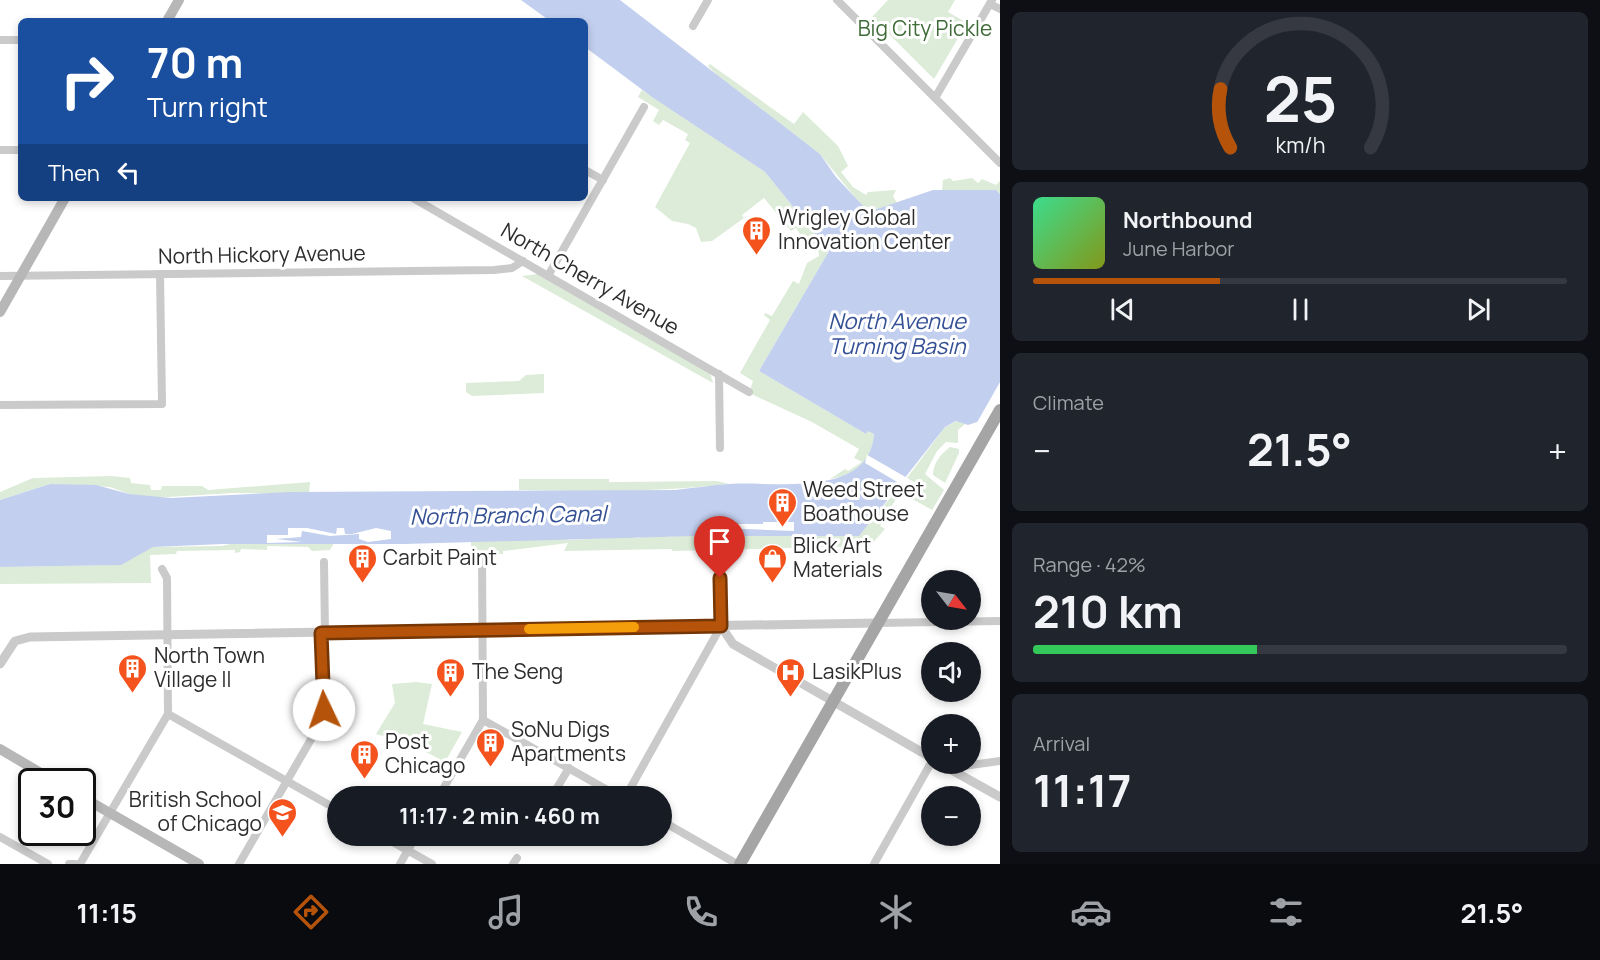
<!DOCTYPE html>
<html lang="en">
<head>
<meta charset="utf-8">
<style>
	:root { --surface:#171b24; --page:#20242c; --text:#f1f3f6; --muted:#9ea1a6; --line:#363941; --accent:#b45309 }
	body { margin:0; font-family:Manrope,sans-serif; background:var(--page); color:var(--text); height:100vh; display:flex; flex-direction:column; font-size:22px; white-space:nowrap }
	* { box-sizing:border-box; margin:0 }
	p { font-size:20px; color:var(--muted) }
	.icon { flex:none; width:33px; height:33px; fill:none; stroke:currentColor; stroke-width:2; stroke-linecap:round; stroke-linejoin:round }
	.map { position:relative; flex:1; overflow:hidden }
	.drawer { display:flex; flex-direction:column; gap:12px; padding:12px; background:#0d0f14; width:600px }
	.drawer>* { flex:none }
	.guide { position:absolute; left:18px; top:18px; width:570px; height:183px; border-radius:9px; box-shadow:0 3px 9px #0003; background:#1a4fa0; color:#fff; overflow:hidden }
	.needle { width:39px; rotate:121deg }
	.fabs { position:absolute; left:921px; top:570px; display:grid; gap:12px }
	.fabs a { display:grid; place-items:center; width:60px; height:60px; border-radius:50%; background:var(--surface); box-shadow:0 3px 9px #0003; font-size:30px }
	.speed { position:absolute; left:18px; top:768px; display:flex; gap:12px; font-size:30px; font-weight:700; text-align:center }
	.speed>* { display:grid; place-content:center; width:78px; height:78px; border-radius:50%; background:var(--surface); box-shadow:0 3px 9px #0003; line-height:1 }
	.speed .limit { border:3px solid #111; border-radius:9px; background:#fff; color:#111 }
	.pin { position:absolute; display:grid; place-items:center; width:51px; height:51px; color:#fff; margin:-62px -26px; border-radius:50% 50% 50% 0; rotate:-45deg; box-shadow:0 0 6px #0007 }
	.pin .icon { rotate:45deg }
	.me { position:absolute; width:66px; margin:-33px; rotate:357deg; stroke-linejoin:round; filter:drop-shadow(0 0 4px #0008) }
	.turn { display:flex; align-items:center; gap:21px; height:126px; padding:0 30px; font-size:27px }
	.turn .icon { width:78px; height:78px; stroke-width:2.5 }
	.turn b { display:block; font-size:42px; line-height:51px }
	.then { display:flex; align-items:center; height:57px; padding:0 30px; background:#0003; gap:12px; font-size:22px }
	.big { font-size:45px; font-weight:700; line-height:1.1 }
	.drawer .widget { flex:1; display:flex; flex-direction:column; justify-content:center; gap:9px; min-width:0; padding:0 21px; border-radius:9px; background:var(--page) }
	.drawer .dial { align-items:center; gap:0 }
	.dial svg { height:156px; overflow:visible; fill:none; stroke:var(--line); stroke-width:7; stroke-linecap:round; text-anchor:middle }
	.dial text { fill:var(--text); stroke:none }
	.song { display:flex; align-items:center; gap:18px }
	.cover { width:72px; height:72px; border-radius:9px; background:linear-gradient(135deg,hsl(150 70% 55%),hsl(70 70% 35%)) }
	.played { height:6px; border-radius:3px; background:linear-gradient(90deg,var(--accent) 35%,var(--line) 35%) }
	.keys { display:flex; justify-content:space-around; direction:ltr }
	.heat { display:flex; justify-content:space-between; align-items:center; font-size:33px; direction:ltr }
	.charge { height:9px; border-radius:4px; background:linear-gradient(90deg,#34c759 42%,var(--line) 0) }
	.trip { position:absolute; left:327px; top:786px; width:345px; height:60px; border-radius:30px; background:var(--surface); box-shadow:0 3px 9px #0003; font-weight:700; line-height:60px; text-align:center }
	.tab-bar { display:flex; height:96px; justify-content:space-around; align-items:center; background:#090b0e; color:var(--muted) }
	.tab-bar .icon { width:42px; height:42px }
	.tab-bar .on { color:var(--accent) }
	.tab-bar b { font-size:27px; color:var(--text) }
	main { display:flex; flex:1; min-height:0 }
	.map>svg:first-child { display:block }
</style>
</head>
<body>
<main>
<div class="map">
<svg width="1000" height="864" viewBox="0 0 1000 864">
	<rect width="100%" height="100%" fill="#fff"/>
	<!-- green -->
	<g fill="#dcecd8">
		<path d="M888 0H955L948 12 967 23 934 79 872 17Z"/>
		<path d="M710 64 794 124 803 112 838 146 848 166 841 172 853 187 866 195 868 192 896 190 893 196 897 203 877 209 862 206 820 154 718 76 708 66Z"/>
		<path d="M642 90 765 172 829 251 759 371 866 434 868 430 874 434C872 460 856 475 830 479L845 469 848 471 862 462 854 458 859 449 812 422 749 393 753 381 740 373 770 320 764 315 765 313 772 316 793 281 799 284 807 263 819 256 818 248 810 242H805L796 228 791 231 764 198 742 215 744 218 712 241 701 242 696 228 688 224 672 221 655 207 690 143 685 140 688 134 663 120 659 125 653 121 659 110 638 97Z"/>
		<path d="M950 178 953 181 972 178 978 183 982 179 996 185 1000 181V194L996 190H942L943 180Z"/>
		<path d="M538 274 710 373 713 383 522 276Z"/>
		<path d="M544 374V393L472 396 466 392V383L519 381 526 375Z"/>
		<path d="M957 421 965 424 958 430V443L946 442 937 451 925 474 944 490 932 510 900 492 880 526 885 529 870 546 672 551V549L564 551 568 543 503 551V554H495L494 550 471 553V542L559 534 568 540 608 538 614 535 639 538 646 533 672 537 686 532 694 536H858L902 484 915 491 919 485 907 478 945 427Z"/>
		<path d="M950 447 959 449V453L945 483 933 475C933 463 941 454 950 447Z"/>
		<path d="M111 476 130 478 131 483 150 485 151 490H161L162 486H202L208 490 310 482 309 494 233 493 151 498 129 494 110 487 50 484 0 500V492L33 478Z"/>
		<path d="M519 479H609V482H618L716 481 730 484C660 492 590 492 519 490Z"/>
		<path d="M267 535 404 544 334 543 330 550 312 551 308 547 267 546V550L241 549 240 552 235 553V550L177 551 176 554 150 555 151 583 0 584V567L111 565 153 547 222 546Z"/>
		<path d="M416 682 432 684 423 724 462 732 445 762 411 744 376 734 395 703 392 684Z"/>
	</g>
	<!-- water -->
	<path fill="#c2cfee" d="M521 0H620L820 154 836 177 865 208 877 209 933 190H996L1000 194V433L977 422 968 425 956 421 945 427 859 536H694L404 544H223L153 547 121 565 0 567V500L50 484 96 485 129 494 171 498 291 492 675 490C694 488 712 485 730 484 776 481 869 499 874 434L868 431 866 434 759 371 829 251 765 172 652 97 585 47V21H550Z"/>
	<!-- pier -->
	<g fill="#fff">
		<path d="M1000 382V436L975 426Z"/>
		<path d="M867 455 869 456 909 479 904 486 865 463Z"/>
		<path d="M763 522H794V531L721 528V524H763Z"/>
		<path d="M288 528H307L336 534 337 528H344L345 534H352L376 528 391 531V539L368 542 359 539V534L330 536 302 531 301 537 276 539 302 542 267 543V535H288Z"/>
	</g>
	<g fill="none" stroke-linecap="round" stroke-linejoin="round">
		<!-- minor -->
		<g stroke="#cacaca" stroke-width="8">
			<path d="M837 0 1000 163"/>
			<path d="M990 4 1000 9"/>
			<path d="M693 26 708 0"/>
			<path d="M0 40H21"/>
			<path d="M935 98 992 0"/>
			<path d="M0 150H21"/>
			<path d="M585 170 603 180"/>
			<path d="M413 198 749 392"/>
			<path d="M0 276 494 270 512 268 523 261"/>
			<path d="M548 276 644 107"/>
			<path d="M719 374 720 448"/>
			<path d="M0 405 162 404 160 274"/>
			<path d="M324 562 325 632"/>
			<path d="M877 623 1000 621"/>
			<path d="M168 714 338 810"/>
			<path d="M483 720 618 796"/>
			<path d="M949 768 1000 761"/>
			<path d="M439 796 483 720 482 554"/>
			<path d="M552 796 569 768"/>
			<path d="M626 796 721 626 720 553"/>
			<path d="M662 821 737 864"/>
			<path d="M382 836 432 864"/>
			<path d="M0 837 48 864"/>
			<path d="M69 864H75"/>
			<path d="M80 864 168 714 167 578 162 569"/>
			<path d="M239 864 325 715 321 632"/>
			<path d="M400 864 416 836"/>
			<path d="M513 864 517 858"/>
			<path d="M874 864 932 761"/>
		</g>
		<!-- tertiary -->
		<g stroke="#cacaca" stroke-width="9">
			<path d="M721 626 733 644 932 758"/>
			<path d="M0 664 15 641 30 637 877 623"/>
			<path d="M941 764 1000 797"/>
		</g>
		<!-- secondary -->
		<g stroke="#b7b7b7" stroke-width="10">
			<path d="M167 21 179 0"/>
			<path d="M0 312 65 198"/>
			<path d="M0 749 56 782"/>
			<path d="M82 797 199 864"/>
		</g>
		<!-- primary -->
		<path stroke="#a5a5a5" stroke-width="12" d="M740 864 1000 410"/>
	</g>
	<g fill="none" stroke-linecap="round" stroke-linejoin="round">
		<defs>
			<path id="route" d="M324 710 321 633 721 626 720 578"/>
		</defs>
		<!-- route casing -->
		<use href="#route" stroke="#753606" stroke-width="15"/>
		<!-- route -->
		<use href="#route" stroke="#b45309" stroke-width="10"/>
		<!-- slow -->
		<path stroke="#f59e0b" stroke-width="10" d="M529 629 634 627"/>
	</g>
	<!-- icons -->
	<defs>
		<symbol id="building-pin" viewBox="-11 -11 22 30"><path d="M0 17L-7.5 6A9.5 9.5 0 1 1 7.5 6Z" fill="#f4531e" stroke="#fff"/><path d="M-4-6H4V6H1V3H-1V6H-4ZM-2.5-4.3h1.7v1.8h-1.7ZM.8-4.3h1.7v1.8H.8ZM-2.5-1h1.7V.8h-1.7ZM.8-1h1.7V.8H.8Z" fill="#fff"/></symbol>
		<symbol id="shop-pin" viewBox="-11 -11 22 30"><path d="M0 17L-7.5 6A9.5 9.5 0 1 1 7.5 6Z" fill="#f4531e" stroke="#fff"/><path d="M-5-2.5h2.3a2.7 3.5 0 0 1 5.4 0H5L5.5 6h-11ZM-1.5-2.5h3a1.5 2.3 0 0 0-3 0Z" fill="#fff"/></symbol>
		<symbol id="hospital-pin" viewBox="-11 -11 22 30"><path d="M0 17L-7.5 6A9.5 9.5 0 1 1 7.5 6Z" fill="#f4531e" stroke="#fff"/><path d="M-5-5h3v3.5h4V-5h3V5h-3V1.5h-4V5h-3Z" fill="#fff"/></symbol>
		<symbol id="school-pin" viewBox="-11 -11 22 30"><path d="M0 17L-7.5 6A9.5 9.5 0 1 1 7.5 6Z" fill="#f4531e" stroke="#fff"/><path d="M0-5L7-2L0 1L-7-2ZM-4 1L0 2.5L4 1V4Q0 6-4 4Z" fill="#fff"/></symbol>
	</defs>
	<g fill-rule="evenodd">
		<use href="#building-pin" x="740" y="214" width="33" height="45"/>
		<use href="#building-pin" x="766" y="486" width="33" height="45"/>
		<use href="#building-pin" x="346" y="542" width="33" height="45"/>
		<use href="#shop-pin" x="756" y="542" width="33" height="45"/>
		<use href="#building-pin" x="116" y="652" width="33" height="45"/>
		<use href="#building-pin" x="434" y="656" width="33" height="45"/>
		<use href="#hospital-pin" x="774" y="656" width="33" height="45"/>
		<use href="#building-pin" x="474" y="726" width="33" height="45"/>
		<use href="#building-pin" x="348" y="738" width="33" height="45"/>
		<use href="#school-pin" x="266" y="796" width="33" height="45"/>
	</g>
	<g text-anchor="middle" stroke-width="6" stroke-linejoin="round" paint-order="stroke">
		<!-- park labels -->
		<g font-size="21" fill="#3e6b37" stroke="#fff">
			<text x="925" y="36">Big City Pickle</text>
		</g>
		<!-- poi labels -->
		<g font-size="21" fill="#2d2d2d" stroke="#fff" text-anchor="start">
			<text x="778" y="225">Wrigley Global<tspan x="778" dy="24">Innovation Center</tspan></text>
			<text x="803" y="497">Weed Street<tspan x="803" dy="24">Boathouse</tspan></text>
			<text x="793" y="553">Blick Art<tspan x="793" dy="24">Materials</tspan></text>
			<text x="383" y="565">Carbit Paint</text>
			<text x="154" y="663">North Town<tspan x="154" dy="24">Village II</tspan></text>
			<text x="472" y="679">The Seng</text>
			<text x="812" y="679">LasikPlus</text>
			<text x="511" y="737">SoNu Digs<tspan x="511" dy="24">Apartments</tspan></text>
			<text x="385" y="749">Post<tspan x="385" dy="24">Chicago</tspan></text>
			<text x="262" y="807" text-anchor="end">British School<tspan x="262" dy="24">of Chicago</tspan></text>
		</g>
		<!-- street labels -->
		<g font-size="21" fill="#2d2d2d" stroke="#fff">
			<text transform="translate(262 255) rotate(-1)" y="7">North Hickory Avenue</text>
			<text transform="translate(590 279) rotate(30)" y="7">North Cherry Avenue</text>
		</g>
		<!-- water labels -->
		<g font-size="22" font-style="italic" fill="#345095" stroke="#fff">
			<text x="897" y="329">North Avenue<tspan x="897" dy="25">Turning Basin</tspan></text>
			<text transform="translate(508 515) rotate(-1)" y="8">North Branch Canal</text>
		</g>
	</g>
</svg>
<div class="fabs">
<a><svg class="needle" viewBox="-14 -14 28 28"><path d="M0-13l5 13h-10z" fill="#e53935"/><path d="M0 13l5-13h-10z" fill="#9ea1a6"/></svg></a>
<a><svg class="icon" aria-label="sound" viewBox="0 0 24 24"><path d="M4 9h4l5-4v14l-5-4H4zM17 9q2 3 0 6"/></svg></a>
<a>+</a>
<a>−</a>
</div>
<div class="speed"><div class="limit">30</div></div>
<div class="pin" style="left:720px;top:578px;background:#d93025"><svg class="icon" aria-label="arrive" viewBox="0 0 24 24"><path d="M6 21V4h12l-3 4 3 4H6"/></svg></div>
<svg class="me" style="left:324px;top:710px" viewBox="-20 -20 40 40"><circle r="19" fill="#fff"/><path d="M0-13L10 11 0 6-10 11z" fill="#b45309"/></svg>
<div class="trip">11:17 · 2 min · 460 m</div>
<div class="guide">
<div class="turn"><svg class="icon" aria-label="right" viewBox="0 0 24 24"><path d="M7 20v-9h11M14 6l5 5-5 5"/></svg><div><b>70 m</b>Turn right</div></div>
<div class="then">Then<svg class="icon" aria-label="left" viewBox="0 0 24 24"><path d="M17 20v-9H6M10 6l-5 5 5 5"/></svg></div>
</div>
</div>
<section class="drawer">
<div class="widget dial"><svg viewBox="0 0 100 80">
<path d="M14 69A42 42 0 1 1 86 69"/>
<path d="M14 69A42 42 0 0 1 9 39" stroke="#b45309"/>
<text x="50" y="56" font-size="32" font-weight="700">25</text>
<text x="50" y="72" font-size="11">km/h</text>
</svg></div>
<div class="widget">
<div class="song"><i class="cover"></i><div><b>Northbound</b><p>June Harbor</p></div></div>
<div class="played"></div>
<div class="keys"><svg class="icon" aria-label="previous" viewBox="0 0 24 24"><path d="M18 5L8 12l10 7zM5 5v14"/></svg><svg class="icon" aria-label="pause" viewBox="0 0 24 24"><path d="M8 5v14M16 5v14"/></svg><svg class="icon" aria-label="next" viewBox="0 0 24 24"><path d="M6 5l10 7-10 7zM19 5v14"/></svg></div>
</div>
<div class="widget"><p>Climate</p>
<div class="heat"><a>−</a><b class="big">21.5°</b><a>+</a></div>
</div>
<div class="widget"><p>Range · 42%</p><b class="big">210 km</b><div class="charge"></div></div>
<div class="widget"><p>Arrival</p><b class="big">11:17</b></div>
</section>
</main>
<nav class="tab-bar">
<b>11:15</b>
<svg class="icon on" aria-label="directions" viewBox="0 0 24 24"><path d="M12 3l9 9-9 9-9-9zM9 14v-3h6M13 9l2 2-2 2"/></svg>
<svg class="icon" aria-label="music" viewBox="0 0 24 24"><path d="M9 18V5l10-2v13"/><circle cx="6" cy="18" r="3"/><circle cx="16" cy="16" r="3"/></svg>
<svg class="icon" aria-label="phone" viewBox="0 0 24 24"><path d="M5 4h4l2 5-3 2q2 4 5 5l2-3 5 2v4C11 20 4 13 5 4z"/></svg>
<svg class="icon" aria-label="climate" viewBox="0 0 24 24"><path d="M12 3v18M4 7l16 10M4 17L20 7"/></svg>
<svg class="icon" aria-label="car" viewBox="0 0 24 24"><path d="M5 17H2v-5l4-1 3-4h7l3 4 3 1v5h-3M9 17h6M6 11h13"/><circle cx="7" cy="17" r="2"/><circle cx="17" cy="17" r="2"/></svg>
<svg class="icon" aria-label="filters" viewBox="0 0 24 24"><path d="M4 7h16M4 17h16"/><circle cx="9" cy="7" r="2"/><circle cx="15" cy="17" r="2"/></svg>
<b>21.5°</b>
</nav>
</body>
</html>
